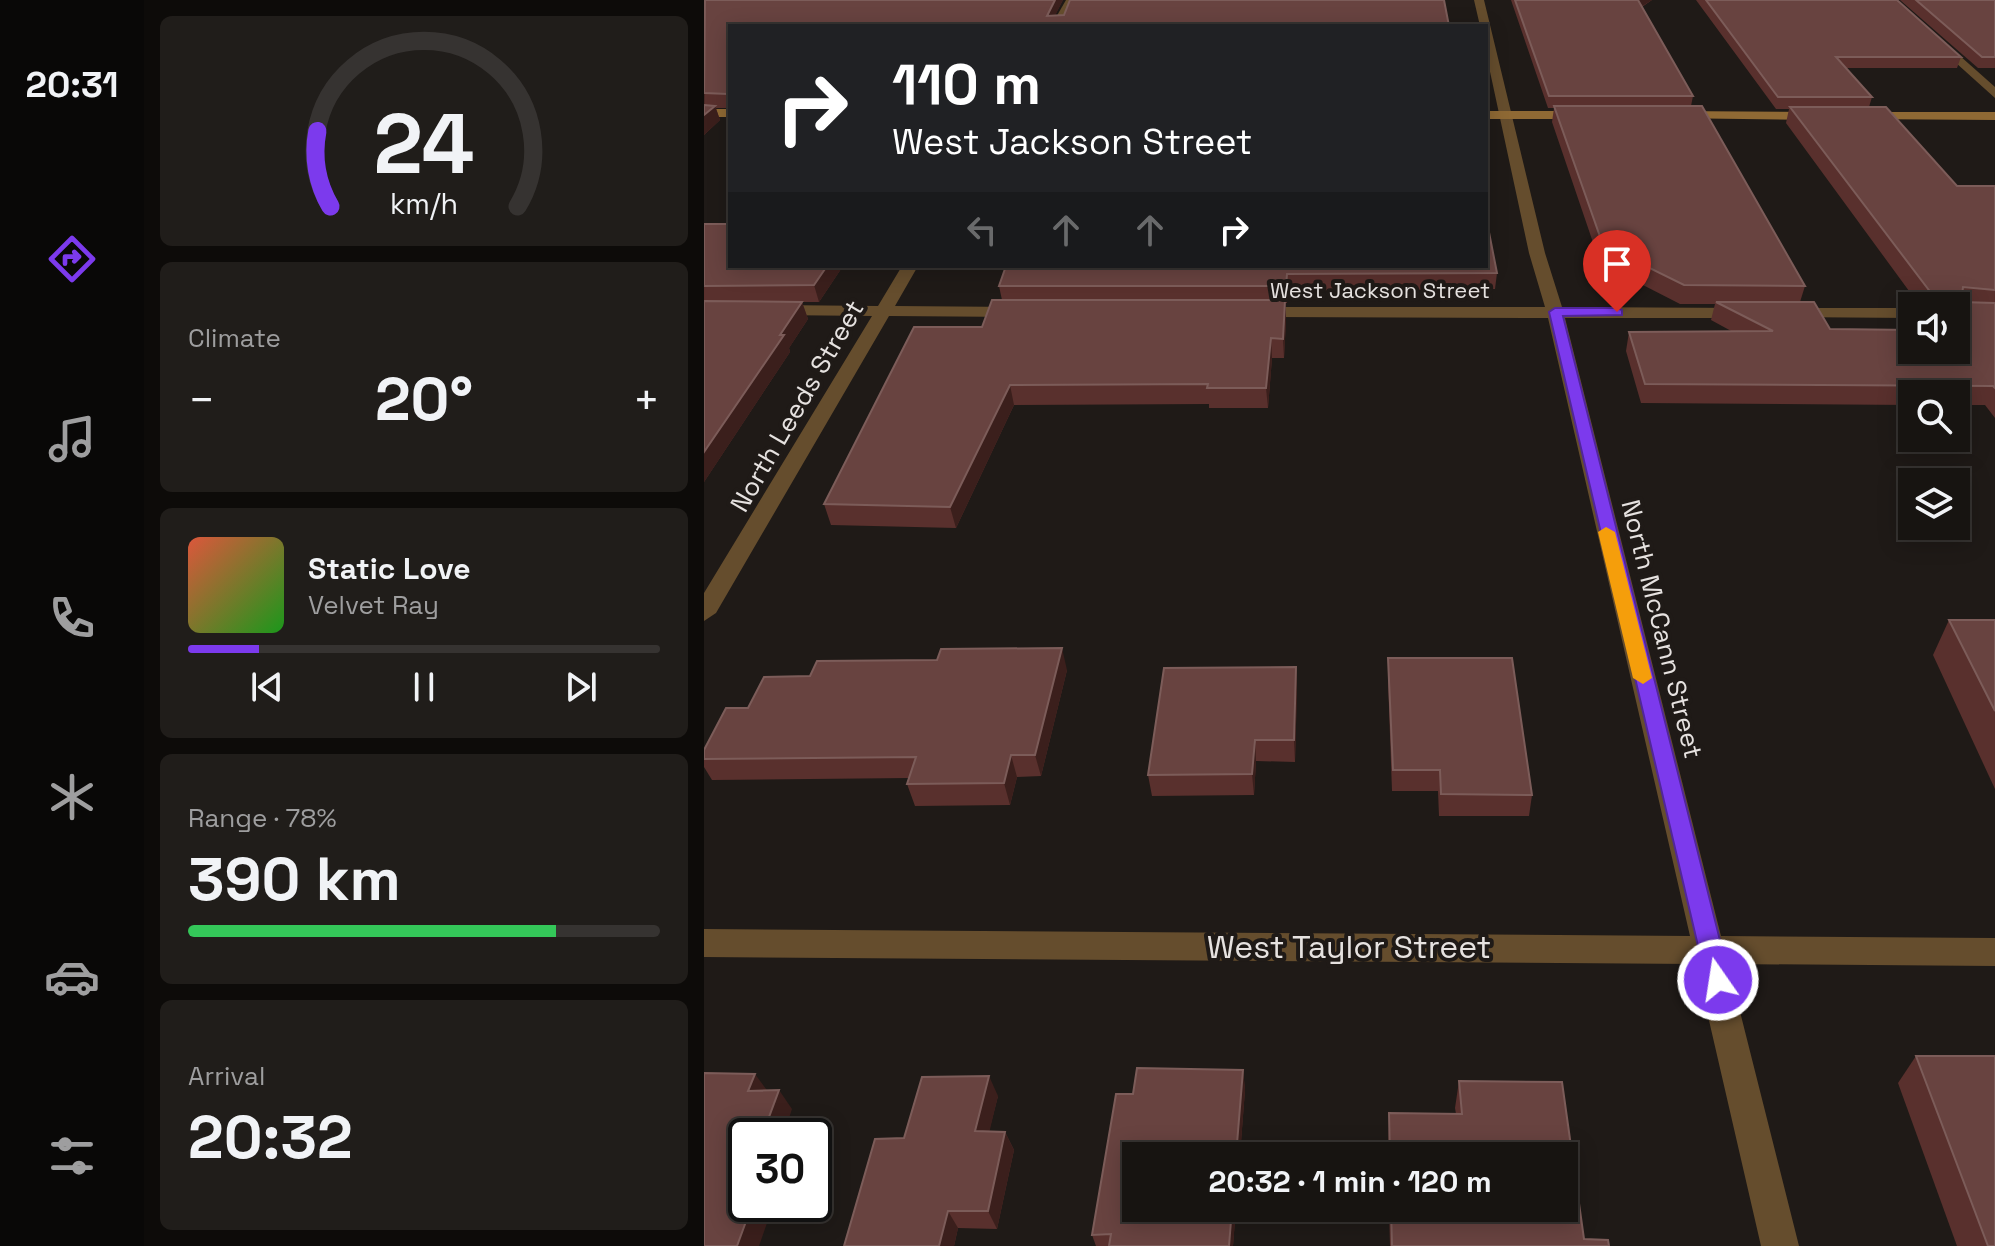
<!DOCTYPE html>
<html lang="en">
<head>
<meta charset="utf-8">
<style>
	:root { --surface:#171411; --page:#201d1a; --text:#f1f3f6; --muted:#9e9e9f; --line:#363331; --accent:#7c3aed }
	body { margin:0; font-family:"Space Grotesk",sans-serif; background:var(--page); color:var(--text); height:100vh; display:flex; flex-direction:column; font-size:30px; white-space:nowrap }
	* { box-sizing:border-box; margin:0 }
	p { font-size:26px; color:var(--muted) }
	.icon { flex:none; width:44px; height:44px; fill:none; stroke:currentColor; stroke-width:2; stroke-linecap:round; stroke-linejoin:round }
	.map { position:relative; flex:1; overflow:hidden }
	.details { display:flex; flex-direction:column; gap:16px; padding:16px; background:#0d0b09; width:560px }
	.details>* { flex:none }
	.guide { position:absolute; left:24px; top:24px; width:760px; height:244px; border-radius:0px; box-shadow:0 4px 20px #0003,0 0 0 2px var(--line); background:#202124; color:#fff; overflow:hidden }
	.tools { position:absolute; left:1194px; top:292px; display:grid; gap:16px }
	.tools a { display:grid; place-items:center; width:72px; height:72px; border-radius:0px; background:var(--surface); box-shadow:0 4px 20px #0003,0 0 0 2px var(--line); font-size:40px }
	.speed { position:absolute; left:24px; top:1118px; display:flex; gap:16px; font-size:40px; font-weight:700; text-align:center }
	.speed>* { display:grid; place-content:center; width:104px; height:104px; border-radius:50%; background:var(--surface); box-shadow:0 4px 20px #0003,0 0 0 2px var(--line); line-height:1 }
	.speed .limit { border:4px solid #111; border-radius:12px; background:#fff; color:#111 }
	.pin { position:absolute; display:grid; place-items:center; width:68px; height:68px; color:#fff; margin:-82px -34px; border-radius:50% 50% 50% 0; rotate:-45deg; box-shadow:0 0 8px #0007 }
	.pin .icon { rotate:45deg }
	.me { position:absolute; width:88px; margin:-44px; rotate:347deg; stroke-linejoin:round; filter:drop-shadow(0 0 6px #0008) }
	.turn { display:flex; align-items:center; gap:28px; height:168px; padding:0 32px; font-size:36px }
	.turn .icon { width:104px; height:104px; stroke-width:2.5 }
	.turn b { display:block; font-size:56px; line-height:68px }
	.lanes { display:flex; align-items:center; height:76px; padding:0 32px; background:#0003; justify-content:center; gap:40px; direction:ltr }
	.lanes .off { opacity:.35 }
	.big { font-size:60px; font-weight:700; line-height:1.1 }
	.details .widget { flex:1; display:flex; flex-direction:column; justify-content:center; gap:12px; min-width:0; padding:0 28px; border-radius:12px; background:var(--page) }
	.details .dial { align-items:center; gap:0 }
	.dial svg { height:208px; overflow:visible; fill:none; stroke:var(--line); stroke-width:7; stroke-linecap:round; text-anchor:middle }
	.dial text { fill:var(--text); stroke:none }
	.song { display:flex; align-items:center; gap:24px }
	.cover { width:96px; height:96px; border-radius:12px; background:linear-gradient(135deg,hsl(10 70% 55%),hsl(120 70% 35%)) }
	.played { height:8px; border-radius:4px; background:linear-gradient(90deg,var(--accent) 15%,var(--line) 15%) }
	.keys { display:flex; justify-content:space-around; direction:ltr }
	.heat { display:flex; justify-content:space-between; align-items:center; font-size:44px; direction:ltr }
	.charge { height:12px; border-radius:6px; background:linear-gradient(90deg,#34c759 78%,var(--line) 0) }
	.trip { position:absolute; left:418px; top:1142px; width:456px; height:80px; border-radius:0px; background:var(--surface); box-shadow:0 4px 20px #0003,0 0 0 2px var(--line); font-weight:700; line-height:80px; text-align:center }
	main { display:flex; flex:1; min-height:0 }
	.menu { display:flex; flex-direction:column; width:144px; justify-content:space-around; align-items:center; background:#090807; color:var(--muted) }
	.menu .icon { width:56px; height:56px }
	.menu .selected { color:var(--accent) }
	.menu b { font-size:36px; color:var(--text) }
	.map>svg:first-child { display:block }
</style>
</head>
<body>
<main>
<nav class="menu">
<b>20:31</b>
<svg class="icon selected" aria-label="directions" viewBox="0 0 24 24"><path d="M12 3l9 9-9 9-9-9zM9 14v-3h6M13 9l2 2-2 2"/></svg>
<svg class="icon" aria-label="music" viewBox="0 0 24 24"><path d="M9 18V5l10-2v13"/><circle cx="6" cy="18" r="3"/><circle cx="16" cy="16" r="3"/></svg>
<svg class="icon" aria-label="phone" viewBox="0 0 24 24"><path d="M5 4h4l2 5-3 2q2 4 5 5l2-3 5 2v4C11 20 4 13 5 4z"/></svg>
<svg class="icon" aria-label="climate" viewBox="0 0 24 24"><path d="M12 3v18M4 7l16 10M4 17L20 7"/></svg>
<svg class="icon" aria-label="car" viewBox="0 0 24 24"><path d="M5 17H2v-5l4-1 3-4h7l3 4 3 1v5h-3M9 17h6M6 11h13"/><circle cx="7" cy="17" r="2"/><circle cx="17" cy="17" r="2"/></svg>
<svg class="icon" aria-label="filters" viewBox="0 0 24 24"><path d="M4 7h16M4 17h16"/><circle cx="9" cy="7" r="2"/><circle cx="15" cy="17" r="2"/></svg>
</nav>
<section class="details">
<div class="widget dial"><svg viewBox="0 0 100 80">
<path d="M14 69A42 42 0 1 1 86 69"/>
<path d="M14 69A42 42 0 0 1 9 40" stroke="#7c3aed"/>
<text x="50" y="56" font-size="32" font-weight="700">24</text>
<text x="50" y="72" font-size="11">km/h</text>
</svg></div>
<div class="widget"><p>Climate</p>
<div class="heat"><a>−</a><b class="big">20°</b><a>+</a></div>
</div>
<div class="widget">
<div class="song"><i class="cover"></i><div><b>Static Love</b><p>Velvet Ray</p></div></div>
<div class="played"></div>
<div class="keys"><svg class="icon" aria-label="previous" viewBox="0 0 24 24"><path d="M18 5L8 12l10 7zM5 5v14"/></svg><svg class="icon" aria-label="pause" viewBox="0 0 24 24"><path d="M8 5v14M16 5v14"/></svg><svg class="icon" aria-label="next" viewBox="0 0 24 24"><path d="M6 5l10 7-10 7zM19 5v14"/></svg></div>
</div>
<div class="widget"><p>Range · 78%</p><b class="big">390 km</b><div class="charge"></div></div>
<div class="widget"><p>Arrival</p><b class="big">20:32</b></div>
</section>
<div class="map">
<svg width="1291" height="1246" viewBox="0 0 1291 1246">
	<rect width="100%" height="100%" fill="#1f1a17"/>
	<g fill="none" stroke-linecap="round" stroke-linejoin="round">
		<!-- street -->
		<g fill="#654d2d" fill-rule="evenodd">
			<path d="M362 0H372L359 26H347Z"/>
			<path d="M770 0H780L841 253 858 307 1042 308 1051 313 1042 318H861L1017 936 1291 938V966L1024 964 1095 1246H1057L992 964 0 957V929L986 936 844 318 550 317 541 312 550 307H841L825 253 782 53V26H776Z"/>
			<path d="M1182 0H1193L1291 87V98Z"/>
			<path d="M198 266H214L191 306 314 307 323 312 314 317 185 316 12 613 0 621V593L168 316 70 315 61 310 70 305 174 306Z"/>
			<path d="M1086 308H1208V318L1080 317 1077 313Z"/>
		</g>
		<!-- secondary -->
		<g fill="#8f6934" fill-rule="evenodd">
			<rect x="0" y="109" width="26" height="8"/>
			<path d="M782 111H881L887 115 881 119H782Z"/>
			<path d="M969 111 1117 112 1124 116 1117 120 964 118 963 115Z"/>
			<path d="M1157 112H1291V120L1152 119 1150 116Z"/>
		</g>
	</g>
	<!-- wall -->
	<g fill="#59302d">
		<path d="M1 0H359L351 15 745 26H26V108H12L16 120 0 135Z"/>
		<path d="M807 0H948L938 7 989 96 987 106 1101 286 1096 302 1126 329 1252 350V306H1216L1082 123 1085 109H1072L992 0H1193L1257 57 1253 68H1142L1168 97 1165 107 1253 186H1291V418L1281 405H1252V394H1208V405L937 403 922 351 925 332H1029L1007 320 1011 304H976L896 263 848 122 850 108H844Z"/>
		<path d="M1196 0H1291V68H1274Z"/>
		<path d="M0 224 139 266 115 302H98L104 319 85 348 86 352 0 482Z"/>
		<path d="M302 266 793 273 791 289 584 291 583 303H581L582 320 580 358H568L564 408H505V404L310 405 252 528 127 525 120 504 278 327 298 300 295 286Z"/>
		<path d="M1245 620H1291V789L1229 655Z"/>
		<path d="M684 658 828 795 825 816H735L734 791H688L684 680Z"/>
		<path d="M592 667 593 688 591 762 552 761 550 795 448 796 444 775Z"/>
		<path d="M363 670 337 776 313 777 306 805 211 806 203 784 205 778 8 780 0 767V750L44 708 106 676Z"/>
		<path d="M1212 1056 1291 1246H1253L1194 1083Z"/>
		<path d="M539 1070 541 1090 529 1246H392L388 1235 429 1094Z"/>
		<path d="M755 1081 858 1082 880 1239 904 1240 905 1246H686L685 1208H860V1156H684L685 1113 752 1114 751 1108Z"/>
		<path d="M294 1096 285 1131 301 1132 310 1150 293 1229 254 1228 250 1246H140Z"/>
	</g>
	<!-- shaded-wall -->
	<g fill="#3b1f1c">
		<path d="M351 0H359L346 26 343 16Z"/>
		<path d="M934 0H948L932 10Z"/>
		<path d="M11 106 16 120 0 135V115Z"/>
		<path d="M123 266H139L115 302 110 285Z"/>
		<path d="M581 300 582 320 580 358 579 339Z"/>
		<path d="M98 302 104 319 85 348 86 352 0 482V452Z"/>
		<path d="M567 338 568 358 564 408 562 388Z"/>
		<path d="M306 385 310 405 252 528 246 507Z"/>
		<path d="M358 648 363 670 337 776 331 755Z"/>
		<path d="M592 667 593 688 591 762 590 740Z"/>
		<path d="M551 740 552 761 550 795 548 774Z"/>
		<path d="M307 755 313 777 306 805 300 783Z"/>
		<path d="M539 1070 541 1090 536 1156H532Z"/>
		<path d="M51 1074 65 1093 44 1091Z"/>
		<path d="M285 1076 294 1096 281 1150 271 1131Z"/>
		<path d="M75 1090 88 1109 79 1136H58Z"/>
		<path d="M301 1132 310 1150 293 1229 284 1211Z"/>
		<path d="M42 1179V1204H55L52 1211 63 1223 55 1246H33L32 1205Z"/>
		<path d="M528 1208H532L529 1246H525Z"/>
		<path d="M244 1211 254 1228 250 1246H235Z"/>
	</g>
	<!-- building -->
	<g fill="#684340" stroke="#7c5c59" stroke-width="2">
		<path d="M1 0H351L343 16 360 15 366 0H740L745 26H26V93L24 94 0 93Z"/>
		<path d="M811 0H934L989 96H845Z"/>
		<path d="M1002 0H1193L1257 57H1132L1168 97H1074Z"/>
		<path d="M1212 0H1291V57H1278Z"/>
		<path d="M0 105 11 106 0 115Z"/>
		<path d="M850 106H998L1101 286 980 285 899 245Z"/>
		<path d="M1086 107H1182L1253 186H1291V290L1259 287 1257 302 1291 303V388L1289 386 941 384 925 332 1069 331 1012 302H1110L1126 329 1208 330V350H1252V330H1255L1252 326V306H1237Z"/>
		<path d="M782 217 793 273 583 274 582 286H295L302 266H782Z"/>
		<path d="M0 224H26V266H123L110 285 0 286Z"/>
		<path d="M288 300H581L579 339 567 338 562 388H503L504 384 306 385 246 507 120 504 210 327H278Z"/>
		<path d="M0 301 98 302 76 335H80L0 452Z"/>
		<path d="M1245 620H1291V711Z"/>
		<path d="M358 648 331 755H307L300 783 203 784 212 757 0 759V750L22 708H44L60 677 106 676 113 661 233 660 237 649Z"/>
		<path d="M684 658H808L828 795 737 794 736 770H689Z"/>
		<path d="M592 667 590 740H551L548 774 444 775 460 668Z"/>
		<path d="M1212 1056H1291V1246H1284Z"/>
		<path d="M433 1068 539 1070 532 1156H432V1208H528L525 1246H405L407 1234 388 1235 412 1094H429Z"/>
		<path d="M0 1073 51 1074 44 1091 75 1090 58 1136H42V1179L32 1205H48L33 1246H0Z"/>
		<path d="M285 1076 271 1131 301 1132 284 1211H244L235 1246H140L171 1139 200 1138 218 1077Z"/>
		<path d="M755 1081 858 1082 880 1239 904 1240 905 1246H688L687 1208H860V1156H686L685 1113 758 1114Z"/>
	</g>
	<!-- route -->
	<path fill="#7c3aed" stroke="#51269a" stroke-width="2" d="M913 308 918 310V315L859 316 1026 980 1023 987 1014 990 1005 987 1002 980 845 312 851 308Z"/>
	<!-- slow -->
	<path fill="#f59e0b" d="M902 527 911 532 948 678 939 684 929 678 894 532Z"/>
	<g text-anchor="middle" stroke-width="8" stroke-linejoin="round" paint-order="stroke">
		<!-- far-street labels -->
		<g font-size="22" fill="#e6e2e0" stroke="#1f1a17">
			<text x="676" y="298">West Jackson Street</text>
		</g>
		<!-- street labels -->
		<g font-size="26" fill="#e6e2e0" stroke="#1f1a17">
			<text transform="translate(93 406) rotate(-60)" y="9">North Leeds Street</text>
			<text transform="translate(958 629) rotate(76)" y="9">North McCann Street</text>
		</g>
		<!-- near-street labels -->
		<g font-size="32" fill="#e6e2e0" stroke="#1f1a17">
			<text x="645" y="958">West Taylor Street</text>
		</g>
	</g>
</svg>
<div class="tools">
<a><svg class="icon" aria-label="sound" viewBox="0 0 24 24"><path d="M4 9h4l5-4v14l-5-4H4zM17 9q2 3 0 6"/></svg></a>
<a><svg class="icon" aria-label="search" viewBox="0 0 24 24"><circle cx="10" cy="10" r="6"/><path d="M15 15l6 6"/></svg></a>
<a><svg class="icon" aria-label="layers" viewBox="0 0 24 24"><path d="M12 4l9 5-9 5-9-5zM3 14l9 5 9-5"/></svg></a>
</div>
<div class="speed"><div class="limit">30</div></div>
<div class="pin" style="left:913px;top:312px;background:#d93025"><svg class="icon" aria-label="arrive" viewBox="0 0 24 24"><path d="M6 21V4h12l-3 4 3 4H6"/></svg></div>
<svg class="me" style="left:1014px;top:980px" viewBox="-20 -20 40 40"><circle r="17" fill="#7c3aed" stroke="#fff" stroke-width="3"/><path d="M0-11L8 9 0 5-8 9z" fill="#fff"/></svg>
<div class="trip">20:32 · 1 min · 120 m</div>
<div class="guide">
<div class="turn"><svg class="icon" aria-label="right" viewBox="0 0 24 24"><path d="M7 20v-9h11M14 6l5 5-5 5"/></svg><div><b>110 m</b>West Jackson Street</div></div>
<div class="lanes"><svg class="icon off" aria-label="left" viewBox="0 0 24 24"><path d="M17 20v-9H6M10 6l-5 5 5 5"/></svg><svg class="icon off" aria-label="ahead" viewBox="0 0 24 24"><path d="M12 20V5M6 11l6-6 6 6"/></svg><svg class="icon off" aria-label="ahead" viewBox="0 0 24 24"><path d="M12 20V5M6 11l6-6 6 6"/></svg><svg class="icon" aria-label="right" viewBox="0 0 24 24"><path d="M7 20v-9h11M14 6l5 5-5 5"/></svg></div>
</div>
</div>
</main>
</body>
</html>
